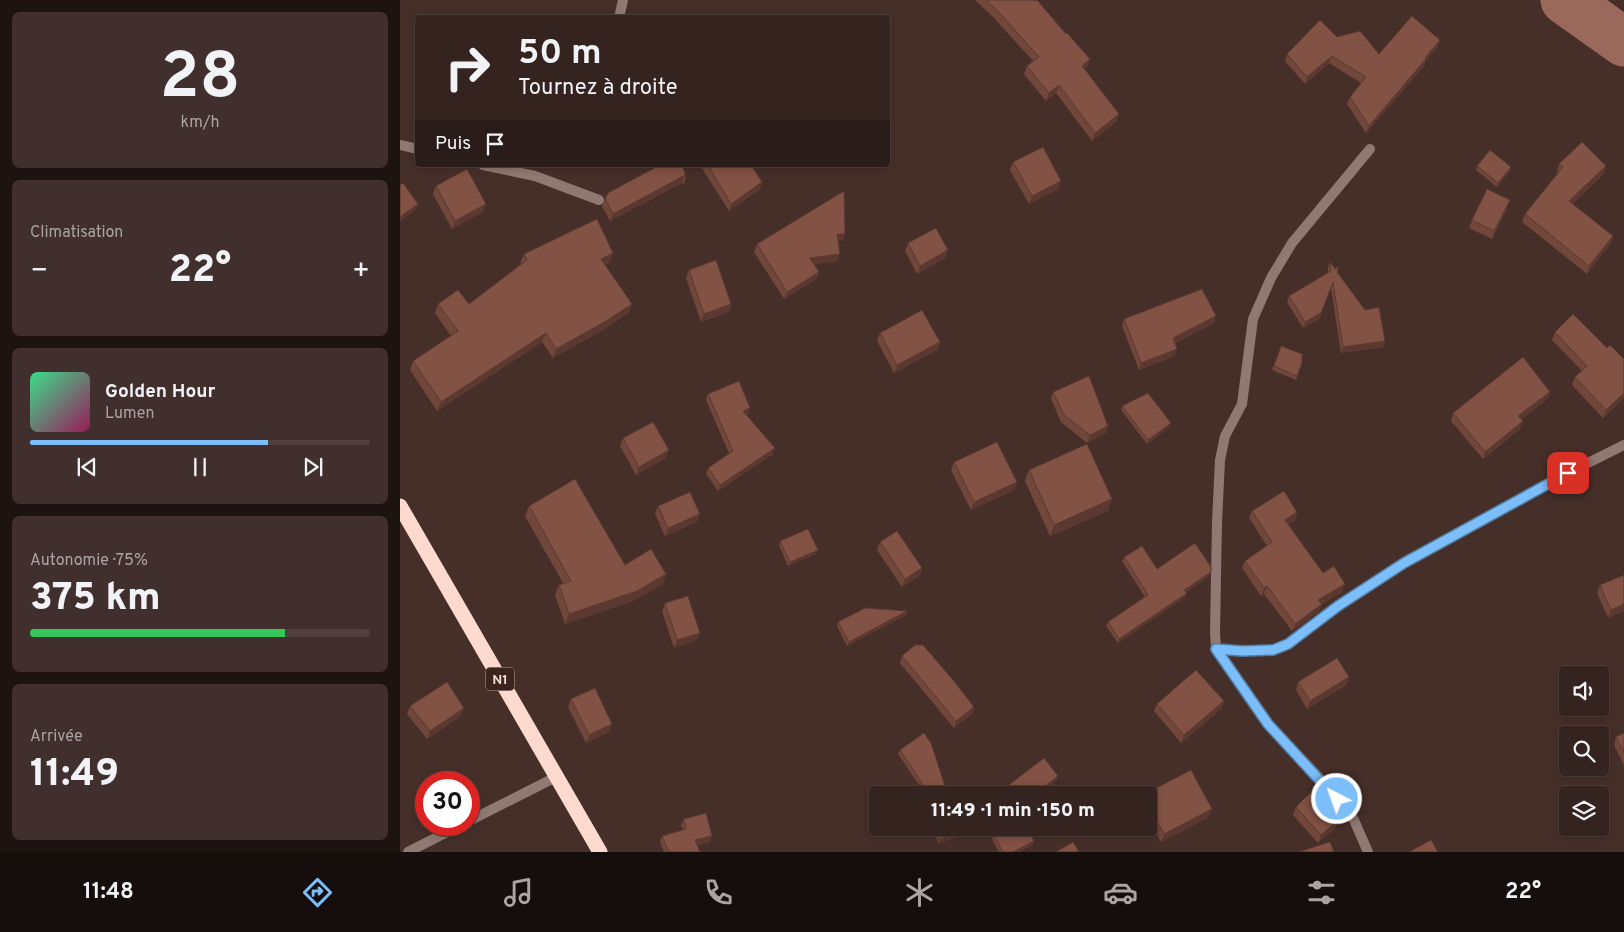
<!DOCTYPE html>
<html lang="fr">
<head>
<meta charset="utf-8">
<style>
	:root { --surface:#35231f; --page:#402f2c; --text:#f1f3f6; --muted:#aaa4a4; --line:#4f403d; --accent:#7cbef9 }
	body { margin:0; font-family:Overpass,sans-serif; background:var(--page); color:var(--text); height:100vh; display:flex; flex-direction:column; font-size:19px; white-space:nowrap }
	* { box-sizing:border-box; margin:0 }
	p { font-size:16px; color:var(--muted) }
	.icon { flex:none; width:28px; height:28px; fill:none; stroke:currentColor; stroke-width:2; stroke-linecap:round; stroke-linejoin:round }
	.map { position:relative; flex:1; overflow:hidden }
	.drawer { display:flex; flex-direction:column; gap:12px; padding:12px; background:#1d1311; width:400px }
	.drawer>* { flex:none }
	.top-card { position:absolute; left:15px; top:15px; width:475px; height:152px; border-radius:5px; box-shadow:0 2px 8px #0003,0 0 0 1px var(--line); background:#35231f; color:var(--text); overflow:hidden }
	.fabs { position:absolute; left:1159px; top:666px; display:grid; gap:10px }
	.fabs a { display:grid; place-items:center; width:50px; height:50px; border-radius:5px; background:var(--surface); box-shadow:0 2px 8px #0003,0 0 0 1px var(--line); font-size:25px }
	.speed { position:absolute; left:15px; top:771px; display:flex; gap:10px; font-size:25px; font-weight:700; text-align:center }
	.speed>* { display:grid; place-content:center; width:65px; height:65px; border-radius:50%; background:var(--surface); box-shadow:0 2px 8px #0003,0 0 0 1px var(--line); line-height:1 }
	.speed .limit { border:8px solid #d22; background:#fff; color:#111 }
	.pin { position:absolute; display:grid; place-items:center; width:42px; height:42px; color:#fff; margin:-21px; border-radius:10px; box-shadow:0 2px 8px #0006 }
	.me { position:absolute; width:55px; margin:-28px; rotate:319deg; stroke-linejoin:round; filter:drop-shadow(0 0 4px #0008) }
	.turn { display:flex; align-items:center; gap:18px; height:105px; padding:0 20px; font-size:22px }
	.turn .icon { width:65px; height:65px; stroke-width:2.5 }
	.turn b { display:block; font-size:35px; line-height:42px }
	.then { display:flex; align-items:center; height:48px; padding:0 20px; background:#0003; gap:10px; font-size:19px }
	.big { font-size:38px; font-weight:800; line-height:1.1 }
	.drawer .tile { flex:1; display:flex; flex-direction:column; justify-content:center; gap:8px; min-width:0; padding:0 18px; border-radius:8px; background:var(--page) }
	.drawer .dial { align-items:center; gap:0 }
	.dial b { font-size:65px; line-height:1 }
	.song { display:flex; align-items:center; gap:15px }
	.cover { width:60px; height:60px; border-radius:8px; background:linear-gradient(135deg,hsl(150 70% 55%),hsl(330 70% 35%)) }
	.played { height:5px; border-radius:2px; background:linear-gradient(90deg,var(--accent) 70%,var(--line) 70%) }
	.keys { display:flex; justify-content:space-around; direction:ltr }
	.heat { display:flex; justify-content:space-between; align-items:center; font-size:28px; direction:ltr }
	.charge { height:8px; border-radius:4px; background:linear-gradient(90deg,#34c759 75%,var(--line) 0) }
	.trip { position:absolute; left:469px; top:786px; width:288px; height:50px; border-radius:5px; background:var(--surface); box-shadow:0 2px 8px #0003,0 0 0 1px var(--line); font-weight:800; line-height:50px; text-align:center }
	.menu { display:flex; height:80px; justify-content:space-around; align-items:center; background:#150e0c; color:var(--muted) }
	.menu .icon { width:35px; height:35px }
	.menu .active { color:var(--accent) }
	.menu b { font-size:22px; color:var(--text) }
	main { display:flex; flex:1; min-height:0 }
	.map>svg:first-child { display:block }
</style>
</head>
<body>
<main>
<section class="drawer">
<div class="tile dial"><b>28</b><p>km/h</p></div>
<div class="tile"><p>Climatisation</p>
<div class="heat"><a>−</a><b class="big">22°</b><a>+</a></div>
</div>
<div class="tile">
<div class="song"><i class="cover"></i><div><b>Golden Hour</b><p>Lumen</p></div></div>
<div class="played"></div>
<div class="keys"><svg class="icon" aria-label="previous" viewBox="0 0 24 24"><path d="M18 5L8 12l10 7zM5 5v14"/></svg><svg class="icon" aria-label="pause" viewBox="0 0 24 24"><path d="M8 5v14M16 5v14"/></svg><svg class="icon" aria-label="next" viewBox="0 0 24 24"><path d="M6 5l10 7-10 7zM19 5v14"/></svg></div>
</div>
<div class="tile"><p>Autonomie · 75%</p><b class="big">375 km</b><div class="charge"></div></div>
<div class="tile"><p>Arrivée</p><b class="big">11:49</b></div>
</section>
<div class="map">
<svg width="1224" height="852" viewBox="0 0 1224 852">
	<rect width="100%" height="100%" fill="#472f29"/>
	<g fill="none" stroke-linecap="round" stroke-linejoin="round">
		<!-- river -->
		<path stroke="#9b695b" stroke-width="49" d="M1165 0 1224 42"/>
		<!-- street -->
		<g stroke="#907972" stroke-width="10">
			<path d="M219 18 223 0"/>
			<path d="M0 145 18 149"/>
			<path d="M83 165 135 176 199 200"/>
			<path d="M816 649 858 651 873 650 888 644 938 606 1004 563 1168 473 1224 445"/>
			<path d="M69 821 156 777"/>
			<path d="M8 852 61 825"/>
			<path d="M968 852 954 820 929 788 868 724 816 649 815 632 817 522 820 460 825 436 842 404 853 319 871 278 892 243 970 149"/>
		</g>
		<!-- highway -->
		<path stroke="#fddad0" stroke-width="15" d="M0 506 200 852"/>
	</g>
	<!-- wall -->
	<g fill="#70473a">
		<path d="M575 0H634L687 67 685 69 719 114 716 122 692 141 656 93 646 101 624 74 627 66 633 61 594 18Z"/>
		<path d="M1040 40 1037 47 1025 62 1024 66 966 133 947 104 950 97 961 83 929 63 905 84 885 61 887 54H979Z"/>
		<path d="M613 162 658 189 629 204 610 170Z"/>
		<path d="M1159 164 1204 174 1172 204 1213 236 1210 244 1187 274 1122 222 1125 214 1158 173 1157 172Z"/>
		<path d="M282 165 286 177 284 184 282 183 210 221 202 206 205 199Z"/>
		<path d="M300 165H351L360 189 329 211Z"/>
		<path d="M1077 166 1111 167 1110 171 1097 187 1076 170Z"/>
		<path d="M36 186 83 212 52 229 33 194Z"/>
		<path d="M1107 208 1092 239 1069 228 1072 220Z"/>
		<path d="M445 234 442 241H438L437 261 414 264 419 272 416 279 384 299 354 252 357 244Z"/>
		<path d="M508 243 548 250 545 258 517 274 505 251Z"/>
		<path d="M213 253 210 262 204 265 232 304 228 313 203 330 153 358 142 342 37 411 10 370 13 361 51 336 35 313 38 304H69L121 264 120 263 124 254Z"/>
		<path d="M930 262 937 272 983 347 941 353 931 288 919 319 903 328 887 302 889 296 928 273V268Z"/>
		<path d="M289 270 331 304 329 312 301 322 286 278Z"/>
		<path d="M724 319 814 323 775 343V356L739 370 722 326Z"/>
		<path d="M1155 332 1207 348 1224 398 1203 418 1172 385 1175 377 1182 371 1152 340Z"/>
		<path d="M480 333 540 342 537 350 494 373 477 341Z"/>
		<path d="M881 346 902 363 896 380 872 370Z"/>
		<path d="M653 392 706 433 687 443 661 422 651 399Z"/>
		<path d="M1150 392 1147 399 1121 420 1120 429 1083 459 1051 421 1053 413Z"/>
		<path d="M308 394 350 408 348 414 347 415 373 454 318 491 306 474 308 468 329 453 306 400Z"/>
		<path d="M722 406 769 427 747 444 721 410Z"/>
		<path d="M223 438 266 458 236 475 220 446Z"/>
		<path d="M554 462 617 482 614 490 571 510 551 470Z"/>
		<path d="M629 470 712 499 708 511 650 536 625 481Z"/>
		<path d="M129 506 225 565 266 574 263 584 233 601 165 624 155 595 159 585 163 583 125 516Z"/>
		<path d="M258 506 297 522 265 536 255 514Z"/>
		<path d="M852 511 897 512 895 520 888 524 923 573 942 592 922 604 919 611 892 631 864 594 861 596 842 568 845 561 867 546 849 518Z"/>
		<path d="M380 541 416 554 388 566 379 545Z"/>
		<path d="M480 542 522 568 519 576 502 587 477 550Z"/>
		<path d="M724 557 757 569 809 576 786 592 787 593 785 597 718 643 706 626 708 622 745 597 722 561Z"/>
		<path d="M1200 585 1224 611 1208 618 1197 593Z"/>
		<path d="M265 603 297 640 274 648 262 611Z"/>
		<path d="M506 615 447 646 437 626 438 622Z"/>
		<path d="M502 656 574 707 572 714 554 728 500 663Z"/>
		<path d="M1163 673 1168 675V693L1162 677Z"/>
		<path d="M949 677 946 685 907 709 896 690 898 682Z"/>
		<path d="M171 699 212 724 209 732 186 743 168 707Z"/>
		<path d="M824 701 821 709 781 743 754 711 757 704Z"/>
		<path d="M10 706 61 716 27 739 7 714Z"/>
		<path d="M1224 733V765L1214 745 1216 737Z"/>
		<path d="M500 750 548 795H526L498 754Z"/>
		<path d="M748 795 809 817 761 842 748 818Z"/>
		<path d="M896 807 938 820 935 828 918 843 893 815Z"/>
		<path d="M284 819 310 842 297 845 300 852H264L260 842 262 836 283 830 281 825Z"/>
		<path d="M533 828H558V837L538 843Z"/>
		<path d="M594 835 634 841 632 845 619 852H599L592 839Z"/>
	</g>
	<!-- shaded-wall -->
	<g fill="#5b3930">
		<path d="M1040 40 1037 47 1025 62 1024 66 966 133 969 126Z"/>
		<path d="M932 56 929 63 905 84 907 77Z"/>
		<path d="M690 59 687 67 679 74 682 66Z"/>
		<path d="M659 85 656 93 646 101 649 93Z"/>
		<path d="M719 114 716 122 692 141 695 133Z"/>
		<path d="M1206 166 1204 174 1167 209 1169 201Z"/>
		<path d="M1111 167 1110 171 1097 187 1098 183Z"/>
		<path d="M285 175 282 183 210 221 213 214Z"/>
		<path d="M661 181 658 189 629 204 632 196Z"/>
		<path d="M362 182 360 189 329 211 331 204Z"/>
		<path d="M1110 200 1107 208 1092 239 1094 231Z"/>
		<path d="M18 204 16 210 0 221V217Z"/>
		<path d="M86 204 83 212 52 229 55 221Z"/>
		<path d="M437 234H445L442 241H434Z"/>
		<path d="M1213 236 1210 244 1187 274 1189 266Z"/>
		<path d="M548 250 545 258 517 274 520 266Z"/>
		<path d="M213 253 210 262 197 268 201 259Z"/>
		<path d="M440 254 437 261 407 266 410 258Z"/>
		<path d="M419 272 416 279 384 299 387 292Z"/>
		<path d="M933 282 919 319 903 328 905 322Z"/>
		<path d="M232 304 228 313 203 330 153 358 156 349Z"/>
		<path d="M331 304 329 312 301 322 304 314Z"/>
		<path d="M816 316 814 323 770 345 773 338Z"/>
		<path d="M146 333 142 342 37 411 41 402Z"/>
		<path d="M985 341 983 347 941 353 943 347Z"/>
		<path d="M540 342 537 350 494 373 497 365Z"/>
		<path d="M777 349 775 356 739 370 741 363Z"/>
		<path d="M1150 392 1147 399 1116 424 1118 416Z"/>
		<path d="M1224 393V398L1203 418 1206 410Z"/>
		<path d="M350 408 348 414 341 417 343 411Z"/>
		<path d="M1123 421 1120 429 1083 459 1085 452Z"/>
		<path d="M771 423 769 427 747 444 748 440Z"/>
		<path d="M708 426 706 433 687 443 690 435Z"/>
		<path d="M375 448 373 454 318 491 320 485Z"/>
		<path d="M269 450 266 458 236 475 239 467Z"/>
		<path d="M617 482 614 490 571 510 574 502Z"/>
		<path d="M712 499 708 511 650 536 654 525Z"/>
		<path d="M897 512 895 520 883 528 885 520Z"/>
		<path d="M300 514 297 522 265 536 268 528Z"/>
		<path d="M418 550 416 554 388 566 390 562Z"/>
		<path d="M522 568 519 576 502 587 505 579Z"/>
		<path d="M811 572 809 576 783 594 784 590Z"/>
		<path d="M266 574 263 584 233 601 165 624 169 614Z"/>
		<path d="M945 584 942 592 916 607 918 600Z"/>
		<path d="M867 586 864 594 861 596 864 588Z"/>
		<path d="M787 593 785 597 718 643 719 639Z"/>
		<path d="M922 604 919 611 892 631 895 624Z"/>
		<path d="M1224 604V611L1208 618 1211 610Z"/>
		<path d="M507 611 506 615 447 646 449 642Z"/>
		<path d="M300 633 297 640 274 648 277 640Z"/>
		<path d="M949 677 946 685 907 709 910 701Z"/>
		<path d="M824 701 821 709 781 743 784 735Z"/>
		<path d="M574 707 572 714 554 728 556 721Z"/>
		<path d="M64 708 61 716 27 739 30 731Z"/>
		<path d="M212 724 209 732 186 743 189 735Z"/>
		<path d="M658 776 657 780 638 795H634Z"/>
		<path d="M812 809 809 817 761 842 764 834Z"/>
		<path d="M938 820 935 828 918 843 921 835Z"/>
		<path d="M560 833 558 837 538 843 540 839Z"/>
		<path d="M312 836 310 842 293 846 295 840Z"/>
		<path d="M634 841 632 845 619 852H613Z"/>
	</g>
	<!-- building -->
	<g fill="#825244" stroke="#5b3930">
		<path d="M586 0H634V1L637 0 666 34 667 33 690 59 682 66 719 114 695 133 659 85 649 93 627 66 639 57 597 10Z"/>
		<path d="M1012 16 1040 40 1025 58 1026 59 969 126 950 97 966 77 932 56 907 77 887 54 920 20 937 37 960 31 979 54Z"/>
		<path d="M1182 142 1206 166 1169 201 1213 236 1189 266 1125 214 1163 167 1159 164Z"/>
		<path d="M643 147 661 181 632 196 613 162Z"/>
		<path d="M1090 150 1111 167 1098 183 1077 166Z"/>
		<path d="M260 165H282L286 177 285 175 213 214 205 199 208 193Z"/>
		<path d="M308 165H351L362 182 331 204Z"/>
		<path d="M67 169 86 204 55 221 36 186Z"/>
		<path d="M3 183 18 204 0 217V185Z"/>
		<path d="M1087 189 1110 200 1094 231 1072 220Z"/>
		<path d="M444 191 445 234H437L440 254 410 258 419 272 387 292 357 244Z"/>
		<path d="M197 219 213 253 201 259 232 304 206 321 156 349 146 333 41 402 13 361 58 331 38 304 58 290 69 304 127 260 124 254Z"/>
		<path d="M536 228 548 250 520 266 508 243Z"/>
		<path d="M316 260 331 304 304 314 289 270Z"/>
		<path d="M930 262 935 269 939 266 937 272 965 310 979 307 985 341 943 347 933 282 921 313 905 322 889 296 931 271Z"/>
		<path d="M802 289 816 316 773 338 777 349 741 363 724 319Z"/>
		<path d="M522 310 540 342 497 365 480 333Z"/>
		<path d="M1173 314 1207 348 1210 345 1224 359V393L1206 410 1175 377 1187 366 1155 332Z"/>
		<path d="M881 346 902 354V363L897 376 874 366Z"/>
		<path d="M1123 357 1150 392 1118 416 1123 421 1085 452 1053 413Z"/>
		<path d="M689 376 708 426 690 435 664 415 653 392Z"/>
		<path d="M339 381 350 408 343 411 375 448 320 485 308 468 333 451 308 394Z"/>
		<path d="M748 393 771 423 748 440 722 406Z"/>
		<path d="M253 422 269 450 239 467 223 438Z"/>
		<path d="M597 442 617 482 574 502 554 462Z"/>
		<path d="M687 444 712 499 654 525 629 470Z"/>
		<path d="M175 479 225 565 251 549 266 574 237 591 169 614 159 585 171 581 129 506Z"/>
		<path d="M884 491 897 512 885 520 923 573 934 566 945 584 918 600 922 604 895 624 867 586 864 588 845 561 872 542 852 511Z"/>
		<path d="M290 492 300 514 268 528 258 506Z"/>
		<path d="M408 529 418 550 390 562 380 541Z"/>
		<path d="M497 531 522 568 505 579 480 542Z"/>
		<path d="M795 543 811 567V572L784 590 787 593 719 639 708 622 748 595 724 557 742 546 757 569Z"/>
		<path d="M1224 575V604L1211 610 1200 585Z"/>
		<path d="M288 596 300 633 277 640 265 603Z"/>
		<path d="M465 608 507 611 449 642 438 622Z"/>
		<path d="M515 645H523L553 680 574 707 556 721 502 656Z"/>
		<path d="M937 658 949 677 910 701 898 682Z"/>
		<path d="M1183 666 1186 675H1168V685L1163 673Z"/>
		<path d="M796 670 824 701 784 735 757 704Z"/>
		<path d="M47 682 64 708 30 731 10 706Z"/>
		<path d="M195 688 212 724 189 735 171 699Z"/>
		<path d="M524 733 531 743 548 795H530L500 750Z"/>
		<path d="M1224 733V752L1216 737Z"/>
		<path d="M644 758 658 776 634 795H596Z"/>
		<path d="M791 770 812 809 764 834 748 804V795H743Z"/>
		<path d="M912 791 938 820 921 835 896 807Z"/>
		<path d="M306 813 312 836 295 840 300 852H269L262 836 286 829 284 819Z"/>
		<path d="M536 828H558L560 833 540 839Z"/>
		<path d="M609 828H627L634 841 613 852H603L594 835Z"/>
		<path d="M1031 840 1038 852H1009Z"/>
		<path d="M673 842 679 852H656Z"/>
		<path d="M930 842 934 852H898Z"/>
	</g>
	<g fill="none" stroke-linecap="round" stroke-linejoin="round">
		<defs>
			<path id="route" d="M937 799 868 724 816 649 842 651 873 650 888 644 938 606 1004 563 1168 473"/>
		</defs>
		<!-- route casing -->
		<use href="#route" stroke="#517ca2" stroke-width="12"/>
		<!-- route -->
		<use href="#route" stroke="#7cbef9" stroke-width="9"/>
	</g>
	<g text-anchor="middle" stroke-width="5" stroke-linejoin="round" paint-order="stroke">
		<!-- shield labels -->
		<rect fill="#3c251f" stroke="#b8a6a0" stroke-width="1" x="86" y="667.5" width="28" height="23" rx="4"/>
		<g font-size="14" font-weight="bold" fill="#edddd8">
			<text x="100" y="684">N1</text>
		</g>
	</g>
</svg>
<div class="fabs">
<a><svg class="icon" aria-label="sound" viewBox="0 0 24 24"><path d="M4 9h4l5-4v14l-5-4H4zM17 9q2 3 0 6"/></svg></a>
<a><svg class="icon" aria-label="search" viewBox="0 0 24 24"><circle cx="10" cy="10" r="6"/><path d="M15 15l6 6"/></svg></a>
<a><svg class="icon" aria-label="layers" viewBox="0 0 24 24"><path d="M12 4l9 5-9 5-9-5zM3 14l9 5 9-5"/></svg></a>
</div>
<div class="speed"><div class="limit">30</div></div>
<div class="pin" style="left:1168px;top:473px;background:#d93025"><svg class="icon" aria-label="arrive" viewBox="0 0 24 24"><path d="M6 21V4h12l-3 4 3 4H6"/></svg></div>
<svg class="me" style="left:937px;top:799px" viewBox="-20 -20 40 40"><circle r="17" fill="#7cbef9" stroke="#fff" stroke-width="3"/><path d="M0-11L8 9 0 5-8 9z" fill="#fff"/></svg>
<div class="trip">11:49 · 1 min · 150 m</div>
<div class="top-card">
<div class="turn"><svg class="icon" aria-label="right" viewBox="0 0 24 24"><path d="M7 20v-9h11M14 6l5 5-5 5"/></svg><div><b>50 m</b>Tournez à droite</div></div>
<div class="then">Puis<svg class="icon" aria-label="arrive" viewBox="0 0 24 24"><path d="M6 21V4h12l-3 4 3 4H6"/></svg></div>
</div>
</div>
</main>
<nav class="menu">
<b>11:48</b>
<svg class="icon active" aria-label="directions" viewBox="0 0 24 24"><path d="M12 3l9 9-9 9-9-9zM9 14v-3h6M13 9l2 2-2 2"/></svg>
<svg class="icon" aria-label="music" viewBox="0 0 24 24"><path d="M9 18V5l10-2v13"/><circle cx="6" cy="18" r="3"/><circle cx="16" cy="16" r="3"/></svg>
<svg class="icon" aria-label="phone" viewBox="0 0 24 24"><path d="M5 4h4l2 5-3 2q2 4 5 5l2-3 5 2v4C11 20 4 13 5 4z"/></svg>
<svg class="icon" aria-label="climate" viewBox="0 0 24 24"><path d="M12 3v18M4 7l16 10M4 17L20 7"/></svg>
<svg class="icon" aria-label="car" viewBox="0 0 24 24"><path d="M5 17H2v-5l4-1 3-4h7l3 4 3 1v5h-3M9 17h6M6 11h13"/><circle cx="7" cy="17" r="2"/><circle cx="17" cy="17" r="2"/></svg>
<svg class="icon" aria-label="filters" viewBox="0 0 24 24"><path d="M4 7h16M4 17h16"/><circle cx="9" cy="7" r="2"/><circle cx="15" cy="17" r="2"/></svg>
<b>22°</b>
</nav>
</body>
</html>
